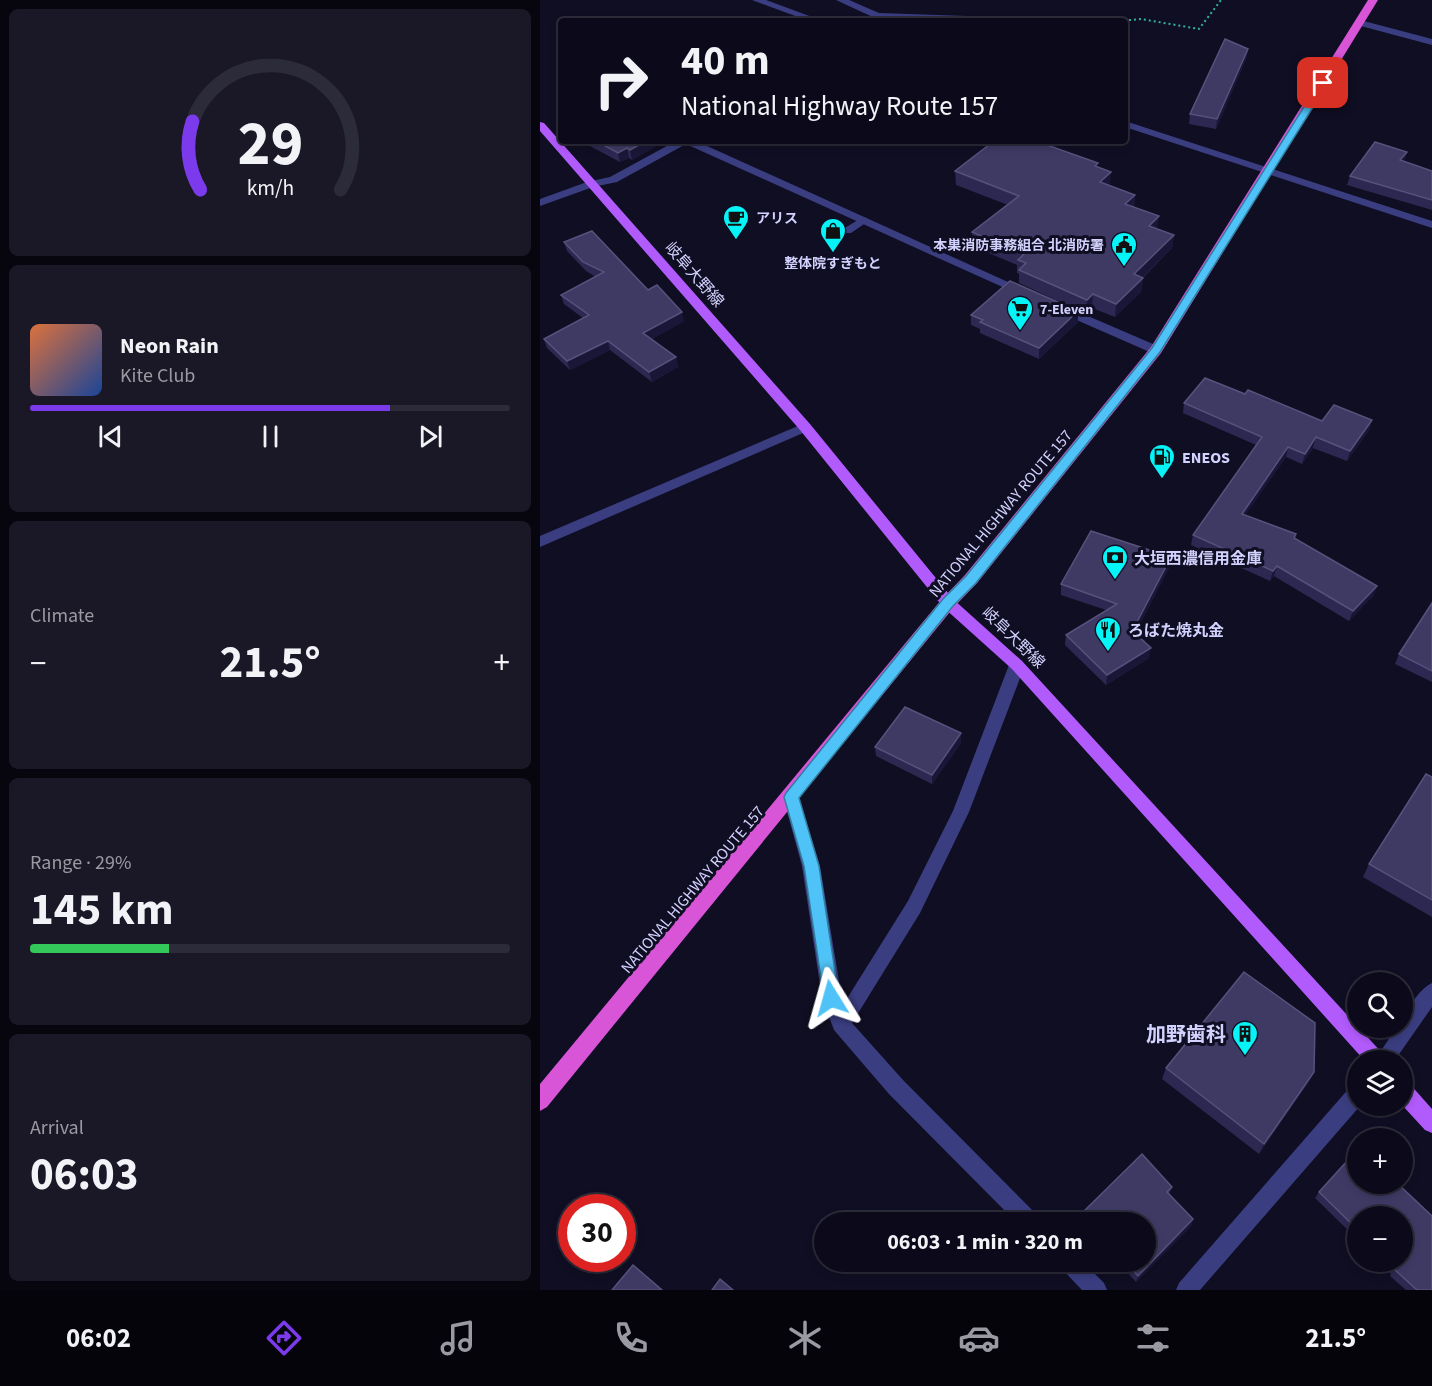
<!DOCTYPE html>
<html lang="en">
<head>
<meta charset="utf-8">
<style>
	:root { --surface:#0c0a1a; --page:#1a1827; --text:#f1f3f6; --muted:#9a9aa2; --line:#2c2b39; --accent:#7c3aed }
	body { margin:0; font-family:"Source Sans 3","Noto Sans JP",sans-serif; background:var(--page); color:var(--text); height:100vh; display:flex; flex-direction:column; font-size:22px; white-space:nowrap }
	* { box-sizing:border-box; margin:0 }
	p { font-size:20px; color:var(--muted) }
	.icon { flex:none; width:33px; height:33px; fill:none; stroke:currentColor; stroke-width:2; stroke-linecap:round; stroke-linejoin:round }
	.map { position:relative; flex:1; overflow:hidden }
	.panel { display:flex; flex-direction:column; gap:9px; padding:9px; background:#07060e; width:540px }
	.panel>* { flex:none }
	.guide { position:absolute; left:18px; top:18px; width:570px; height:126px; border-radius:6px; box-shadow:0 3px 9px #0003,0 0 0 2px var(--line); background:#0c0a1a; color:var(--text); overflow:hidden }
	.buttons { position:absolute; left:807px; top:972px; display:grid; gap:12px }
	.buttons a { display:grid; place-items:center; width:66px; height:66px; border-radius:50%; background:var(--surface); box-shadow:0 3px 9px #0003,0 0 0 2px var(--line); font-size:30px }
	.speed { position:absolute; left:18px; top:1194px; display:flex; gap:12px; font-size:30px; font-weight:700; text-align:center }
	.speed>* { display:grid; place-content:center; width:78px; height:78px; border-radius:50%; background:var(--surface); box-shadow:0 3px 9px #0003,0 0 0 2px var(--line); line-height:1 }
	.speed .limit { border:9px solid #d22; background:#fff; color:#111 }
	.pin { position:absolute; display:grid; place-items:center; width:51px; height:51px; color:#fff; margin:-26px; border-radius:12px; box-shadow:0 3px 9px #0006 }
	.me { position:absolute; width:66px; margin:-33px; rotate:352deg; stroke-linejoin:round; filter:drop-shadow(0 0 4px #0008) }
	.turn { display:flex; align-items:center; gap:21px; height:126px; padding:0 24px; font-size:27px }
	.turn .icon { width:78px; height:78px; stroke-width:2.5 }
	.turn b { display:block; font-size:42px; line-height:51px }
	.big { font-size:45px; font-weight:700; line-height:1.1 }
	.panel .widget { flex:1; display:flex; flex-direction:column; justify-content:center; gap:9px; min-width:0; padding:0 21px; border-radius:9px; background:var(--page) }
	.panel .dial { align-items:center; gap:0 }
	.dial svg { height:156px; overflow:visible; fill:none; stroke:var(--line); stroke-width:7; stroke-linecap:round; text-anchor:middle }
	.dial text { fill:var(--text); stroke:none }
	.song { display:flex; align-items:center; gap:18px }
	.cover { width:72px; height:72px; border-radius:9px; background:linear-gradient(135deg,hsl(20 70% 55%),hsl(220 70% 35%)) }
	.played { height:6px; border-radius:3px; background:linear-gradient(90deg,var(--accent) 75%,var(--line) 75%) }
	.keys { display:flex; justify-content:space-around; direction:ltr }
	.heat { display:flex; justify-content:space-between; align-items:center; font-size:33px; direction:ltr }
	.charge { height:9px; border-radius:4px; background:linear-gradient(90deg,#34c759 29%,var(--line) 0) }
	.trip { position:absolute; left:274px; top:1212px; width:342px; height:60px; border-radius:30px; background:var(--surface); box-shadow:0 3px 9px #0003,0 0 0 2px var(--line); font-weight:700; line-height:60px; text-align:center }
	.tabs { display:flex; height:96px; justify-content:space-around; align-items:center; background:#05040a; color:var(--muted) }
	.tabs .icon { width:42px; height:42px }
	.tabs .current { color:var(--accent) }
	.tabs b { font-size:27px; color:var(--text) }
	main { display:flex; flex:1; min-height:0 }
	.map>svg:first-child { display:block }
</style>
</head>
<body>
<main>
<section class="panel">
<div class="widget dial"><svg viewBox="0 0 100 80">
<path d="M14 69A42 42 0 1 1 86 69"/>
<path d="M14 69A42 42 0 0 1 10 34" stroke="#7c3aed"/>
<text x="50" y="56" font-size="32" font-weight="700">29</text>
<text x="50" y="72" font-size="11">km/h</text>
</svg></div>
<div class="widget">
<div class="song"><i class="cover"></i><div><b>Neon Rain</b><p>Kite Club</p></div></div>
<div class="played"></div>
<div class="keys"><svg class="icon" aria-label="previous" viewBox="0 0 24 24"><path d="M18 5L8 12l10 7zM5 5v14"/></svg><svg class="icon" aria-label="pause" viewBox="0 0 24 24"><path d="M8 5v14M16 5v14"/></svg><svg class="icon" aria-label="next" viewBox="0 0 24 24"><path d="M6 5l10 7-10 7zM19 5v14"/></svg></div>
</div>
<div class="widget"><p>Climate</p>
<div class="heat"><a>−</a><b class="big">21.5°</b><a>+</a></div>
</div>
<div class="widget"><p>Range · 29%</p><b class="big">145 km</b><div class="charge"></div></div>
<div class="widget"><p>Arrival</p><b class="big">06:03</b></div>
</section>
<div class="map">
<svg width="892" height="1290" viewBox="0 0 892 1290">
	<rect width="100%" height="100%" fill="#100e23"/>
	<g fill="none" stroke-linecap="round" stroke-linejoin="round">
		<!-- path -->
		<path stroke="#31b3a0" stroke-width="2" stroke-dasharray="2 3" stroke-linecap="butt" d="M579 21 601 19 659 29 681 0"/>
		<!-- service -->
		<path fill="#3a3e81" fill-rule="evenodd" d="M323 217 327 218V222L311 233H303V229Z"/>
		<!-- minor -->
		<g fill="#3a3e81" fill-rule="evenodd">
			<path d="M212 0H226L283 21H269Z"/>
			<path d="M296 0H309L339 13 483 18 488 21 337 19Z"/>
			<path d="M820 20 892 39V45L817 25V21Z"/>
			<path d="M585 121 892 221V228L585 127Z"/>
			<path d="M136 141H156L490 292 488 295H480L146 144 77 182 53 187 0 206V199L47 182 70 177Z"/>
			<path d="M520 304 620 347 622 350 616 354 612 353 516 311V305Z"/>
			<path d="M265 423 270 424 271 427 270 430 0 547V536Z"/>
			<path d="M477 659 482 661 485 665 429 812 380 913 312 1023 363 1080 497 1215 500 1222H476L349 1094 294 1030 282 998 262 866 243 797 245 792 251 790 257 792 280 866 303 1005 368 901 413 811 469 665 472 661Z"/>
			<path d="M892 983V1007L855 1060H835L856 1028H862C862 1014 879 989 892 983Z"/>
			<path d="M818 1084V1106H820L660 1290H636L639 1283 811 1086Z"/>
			<path d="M519 1262H543L564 1283 567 1290H542L522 1269Z"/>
		</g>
		<!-- primary -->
		<g fill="#b25bfc" fill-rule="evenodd">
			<path d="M0 122 4 123 270 424 413 599 482 661 843 1054 845 1060H824L472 669 403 607 260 430 0 131Z"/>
			<path d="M862 1081 869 1083 892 1109V1133L885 1130 862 1105Z"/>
		</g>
		<!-- trunk -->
		<path fill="#d755d6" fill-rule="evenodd" d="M828 0H838L621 353 437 583 414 607 7 1107 0 1111V1084L402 599 425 575 611 347Z"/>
	</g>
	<!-- wall -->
	<g fill="#2d2851">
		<path d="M708 49 706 59 676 129 649 124 650 114Z"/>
		<path d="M49 141H125L92 160 89 158 80 162 50 146Z"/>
		<path d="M515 148 558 167 570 185V186L595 195 594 207 617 229 634 235 632 248 603 278 601 292 575 317 552 308 546 314 479 283V274L477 273V265L432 246V232L468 205 416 185 415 171Z"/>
		<path d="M867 152 864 161 892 171V210L807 185 810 176Z"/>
		<path d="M24 242 108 290 144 321 112 339 136 357 138 367 112 382 70 350 30 370 7 348 4 339 43 318 24 304 21 295 56 277 46 271 27 251Z"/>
		<path d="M431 315 538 322 499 359 440 333V329L431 325Z"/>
		<path d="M705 394 782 421 832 420 829 430 807 461 773 448 762 464 746 457 705 515 756 534 755 539 837 586 833 596 809 621 734 576 730 581 651 545 653 535 716 445 643 413 644 403Z"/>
		<path d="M631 557 629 568 599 626 606 633 605 642 609 658 566 685 525 645 526 635 566 610 521 595V584Z"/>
		<path d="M892 603V682L855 664 859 654Z"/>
		<path d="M421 733V743L392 784 336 756 335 747Z"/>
		<path d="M892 777V917L823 877 829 864Z"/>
		<path d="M626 1068 768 1083 719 1154 622 1079Z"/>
		<path d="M818 1149V1184H858L892 1216V1290H866L850 1276 851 1274 839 1262H862V1216H818V1240L775 1198 779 1192Z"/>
		<path d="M632 1187 629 1194 653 1219 651 1226 596 1282 578 1262H606V1222H543L541 1219 542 1213Z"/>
	</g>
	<!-- shaded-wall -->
	<g fill="#1a1637">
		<path d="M708 49 706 59 676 129 677 119Z"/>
		<path d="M106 141H125L92 160 90 150Z"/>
		<path d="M508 141H523L504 157V144Z"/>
		<path d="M87 148 89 158 80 162 78 153Z"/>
		<path d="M867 152 864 162 860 160Z"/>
		<path d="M571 172 570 185 559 196 560 182Z"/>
		<path d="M595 195 593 209 585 204Z"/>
		<path d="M619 216 617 230 609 226Z"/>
		<path d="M634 235 632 248 592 288 594 274Z"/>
		<path d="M603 278 601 292 575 317 576 304Z"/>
		<path d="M553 294 552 308 546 314 547 300Z"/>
		<path d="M538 311V322L499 359V348Z"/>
		<path d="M142 312 144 321 105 343 103 333Z"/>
		<path d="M68 341 70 350 30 370 27 361Z"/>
		<path d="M136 357 138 367 112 382 109 372Z"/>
		<path d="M832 420 829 430 807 461 810 451Z"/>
		<path d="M776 437 773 448 762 464 765 454Z"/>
		<path d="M748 447 746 457 699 524 702 514Z"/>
		<path d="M631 557 629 568 595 634 596 624Z"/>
		<path d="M737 566 734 576 730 581 733 571Z"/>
		<path d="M837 586 833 596 809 621 813 611Z"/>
		<path d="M606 633 605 643 599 637Z"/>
		<path d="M611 648 609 658 566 685 567 675Z"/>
		<path d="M421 733V743L392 784V775Z"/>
		<path d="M774 1072 768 1083 719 1154 724 1144Z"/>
		<path d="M653 1219 651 1226 596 1282 598 1276Z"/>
	</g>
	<!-- building -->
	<g fill="#3e3a64" stroke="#56527c" stroke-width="1.5">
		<path d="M685 39 708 49 677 119 650 114Z"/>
		<path d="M56 141H106L90 150 87 148 78 153Z"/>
		<path d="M454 141H508L504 144 558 163 555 166 571 172 560 182 595 195 585 204 619 216 609 226 634 235 594 274 603 278 576 304 553 294 547 300 479 270 486 263 478 260 484 254 432 232 479 196 415 171Z"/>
		<path d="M835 142 867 152 860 160 892 171V200L810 176Z"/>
		<path d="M52 231 108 290 117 285 142 312 103 333 136 357 109 372 68 341 27 361 4 339 49 315 21 295 64 272 43 262 24 242Z"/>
		<path d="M470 281 538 311 499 348 440 322 443 320 431 315Z"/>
		<path d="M665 378 705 394 708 390 782 421 794 405 832 420 810 451 776 437 765 454 748 447 702 514 756 534 754 538 837 586 813 611 737 566 733 571 653 535 722 437 644 403Z"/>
		<path d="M551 531 631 557 596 624 606 633 599 637 611 648 567 675 526 635 577 604 521 584Z"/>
		<path d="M892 603V671L859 654Z"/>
		<path d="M365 707 421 733 392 775 335 747Z"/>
		<path d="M886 774 892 777V900L829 864Z"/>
		<path d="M704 972 775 1023 774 1072 724 1144 626 1068Z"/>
		<path d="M818 1149V1184H858L892 1216V1290H877L855 1270 857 1268 850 1262H862V1216H818V1230L779 1192Z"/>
		<path d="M602 1154 632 1187 627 1192 653 1219 598 1276 585 1262H606V1222H550L542 1213Z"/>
		<path d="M93 1265 122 1290H72Z"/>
		<path d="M180 1279 193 1290H172Z"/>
	</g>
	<!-- route -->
	<path fill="#4fc3f7" stroke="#337fa1" stroke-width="1.5" d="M783 81 788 83 620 352 436 583 413 606 259 798 279 866 299 998 296 1004 291 1006 285 1004 264 866 244 797 246 793 403 599 426 576 612 348 779 83Z"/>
	<!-- icons -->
	<defs>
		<symbol id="cafe-pin" viewBox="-11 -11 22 30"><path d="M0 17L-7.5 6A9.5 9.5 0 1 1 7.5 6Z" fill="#04f4f7" stroke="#100e23"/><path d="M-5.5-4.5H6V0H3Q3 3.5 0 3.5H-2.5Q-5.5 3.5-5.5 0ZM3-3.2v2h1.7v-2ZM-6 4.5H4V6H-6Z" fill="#111"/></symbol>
		<symbol id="shop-pin" viewBox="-11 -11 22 30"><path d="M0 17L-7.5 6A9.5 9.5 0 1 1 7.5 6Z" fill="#04f4f7" stroke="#100e23"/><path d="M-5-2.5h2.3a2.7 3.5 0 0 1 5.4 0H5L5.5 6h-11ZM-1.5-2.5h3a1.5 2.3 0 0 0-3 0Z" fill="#111"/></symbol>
		<symbol id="civic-pin" viewBox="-11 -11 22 30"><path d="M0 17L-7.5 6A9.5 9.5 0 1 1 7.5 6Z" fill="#04f4f7" stroke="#100e23"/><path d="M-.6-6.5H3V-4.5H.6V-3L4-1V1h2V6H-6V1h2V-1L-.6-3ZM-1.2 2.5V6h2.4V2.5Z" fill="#111"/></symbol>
		<symbol id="supermarket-pin" viewBox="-11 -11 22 30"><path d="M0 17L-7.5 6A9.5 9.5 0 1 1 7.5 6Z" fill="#04f4f7" stroke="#100e23"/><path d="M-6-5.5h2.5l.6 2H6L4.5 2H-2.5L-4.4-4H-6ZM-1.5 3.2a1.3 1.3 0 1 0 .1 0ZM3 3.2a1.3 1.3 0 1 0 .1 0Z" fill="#111"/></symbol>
		<symbol id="fuel-pin" viewBox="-11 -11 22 30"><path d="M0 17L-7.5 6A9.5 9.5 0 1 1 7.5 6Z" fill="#04f4f7" stroke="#100e23"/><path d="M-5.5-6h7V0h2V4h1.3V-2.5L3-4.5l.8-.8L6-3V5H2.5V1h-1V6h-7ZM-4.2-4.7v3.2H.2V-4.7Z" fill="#111"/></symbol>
		<symbol id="bank-pin" viewBox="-11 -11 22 30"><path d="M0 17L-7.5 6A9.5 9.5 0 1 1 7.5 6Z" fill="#04f4f7" stroke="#100e23"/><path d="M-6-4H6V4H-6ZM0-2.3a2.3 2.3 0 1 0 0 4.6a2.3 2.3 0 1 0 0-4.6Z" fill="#111"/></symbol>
		<symbol id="restaurant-pin" viewBox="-11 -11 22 30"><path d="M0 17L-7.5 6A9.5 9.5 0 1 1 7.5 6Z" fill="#04f4f7" stroke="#100e23"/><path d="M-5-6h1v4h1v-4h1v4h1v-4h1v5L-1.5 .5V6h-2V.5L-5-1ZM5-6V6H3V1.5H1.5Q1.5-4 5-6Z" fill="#111"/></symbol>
		<symbol id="building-pin" viewBox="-11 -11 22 30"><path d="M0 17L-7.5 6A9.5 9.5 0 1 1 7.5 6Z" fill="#04f4f7" stroke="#100e23"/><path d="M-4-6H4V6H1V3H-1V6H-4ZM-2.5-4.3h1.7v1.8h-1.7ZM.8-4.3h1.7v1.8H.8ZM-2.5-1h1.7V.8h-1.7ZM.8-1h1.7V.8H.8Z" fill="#111"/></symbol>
	</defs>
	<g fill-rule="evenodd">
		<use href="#cafe-pin" x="181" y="203" width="30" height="40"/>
		<use href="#shop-pin" x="278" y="216" width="30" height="40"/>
		<use href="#civic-pin" x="569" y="230" width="30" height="40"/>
		<use href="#supermarket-pin" x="465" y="294" width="30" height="40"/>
		<use href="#fuel-pin" x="607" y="442" width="30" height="40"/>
		<use href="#bank-pin" x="560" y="543" width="30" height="40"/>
		<use href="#restaurant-pin" x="553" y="615" width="30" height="40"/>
		<use href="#building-pin" x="690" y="1019" width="30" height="40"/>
	</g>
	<g text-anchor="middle" stroke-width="6" stroke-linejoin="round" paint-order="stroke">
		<!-- far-poi labels -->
		<g font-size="14" font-weight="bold" fill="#d3d2fe" stroke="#100e23" text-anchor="start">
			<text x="216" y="223">アリス</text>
			<text x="564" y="250" text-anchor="end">本巣消防事務組合 北消防署</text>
			<text x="293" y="268" text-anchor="middle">整体院すぎもと</text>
			<text x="500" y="314">7-Eleven</text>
		</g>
		<!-- street labels -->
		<g font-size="16" fill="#d3d2fe" stroke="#100e23">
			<text transform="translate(155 274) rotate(49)" y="6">岐阜大野線</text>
			<text transform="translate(460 513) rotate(-50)" y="6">NATIONAL HIGHWAY ROUTE 157</text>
			<text transform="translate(474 637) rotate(44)" y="6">岐阜大野線</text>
			<text transform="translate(152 889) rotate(-50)" y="6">NATIONAL HIGHWAY ROUTE 157</text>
		</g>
		<!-- poi labels -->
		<g font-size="16" font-weight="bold" fill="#d3d2fe" stroke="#100e23" text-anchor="start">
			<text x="642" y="463">ENEOS</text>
			<text x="594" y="564">大垣西濃信用金庫</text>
			<text x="588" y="636">ろばた焼丸金</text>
		</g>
		<!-- near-poi labels -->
		<g font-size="20" font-weight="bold" fill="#d3d2fe" stroke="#100e23" text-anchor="end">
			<text x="686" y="1041">加野歯科</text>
		</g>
	</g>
</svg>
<div class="buttons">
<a><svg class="icon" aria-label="search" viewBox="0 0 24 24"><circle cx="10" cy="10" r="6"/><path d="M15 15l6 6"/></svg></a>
<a><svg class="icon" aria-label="layers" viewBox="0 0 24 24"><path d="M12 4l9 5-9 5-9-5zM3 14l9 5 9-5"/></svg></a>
<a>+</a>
<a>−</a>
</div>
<div class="speed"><div class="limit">30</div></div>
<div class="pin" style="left:783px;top:83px;background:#d93025"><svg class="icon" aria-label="arrive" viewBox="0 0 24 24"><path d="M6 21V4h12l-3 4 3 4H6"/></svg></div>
<svg class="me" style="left:291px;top:998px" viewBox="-20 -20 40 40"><path d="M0-17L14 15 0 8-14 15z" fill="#4fc3f7" stroke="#fff" stroke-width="4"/></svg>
<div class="trip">06:03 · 1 min · 320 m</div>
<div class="guide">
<div class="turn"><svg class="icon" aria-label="right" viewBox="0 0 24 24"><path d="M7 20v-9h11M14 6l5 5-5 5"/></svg><div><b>40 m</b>National Highway Route 157</div></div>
</div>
</div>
</main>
<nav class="tabs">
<b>06:02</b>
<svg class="icon current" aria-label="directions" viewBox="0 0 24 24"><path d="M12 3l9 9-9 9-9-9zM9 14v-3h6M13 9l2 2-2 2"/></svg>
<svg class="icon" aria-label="music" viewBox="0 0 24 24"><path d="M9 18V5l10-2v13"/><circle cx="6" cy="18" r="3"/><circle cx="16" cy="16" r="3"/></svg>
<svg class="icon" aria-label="phone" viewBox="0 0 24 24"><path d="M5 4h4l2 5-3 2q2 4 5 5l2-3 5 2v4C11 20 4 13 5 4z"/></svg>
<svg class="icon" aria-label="climate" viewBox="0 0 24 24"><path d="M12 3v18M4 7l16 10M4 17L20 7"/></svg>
<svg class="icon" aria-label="car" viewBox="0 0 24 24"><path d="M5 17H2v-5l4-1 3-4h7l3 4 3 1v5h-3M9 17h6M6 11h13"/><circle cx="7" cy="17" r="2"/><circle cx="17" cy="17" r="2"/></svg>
<svg class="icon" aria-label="filters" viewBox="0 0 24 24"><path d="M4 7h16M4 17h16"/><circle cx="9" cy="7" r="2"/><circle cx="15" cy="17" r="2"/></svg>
<b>21.5°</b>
</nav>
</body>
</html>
